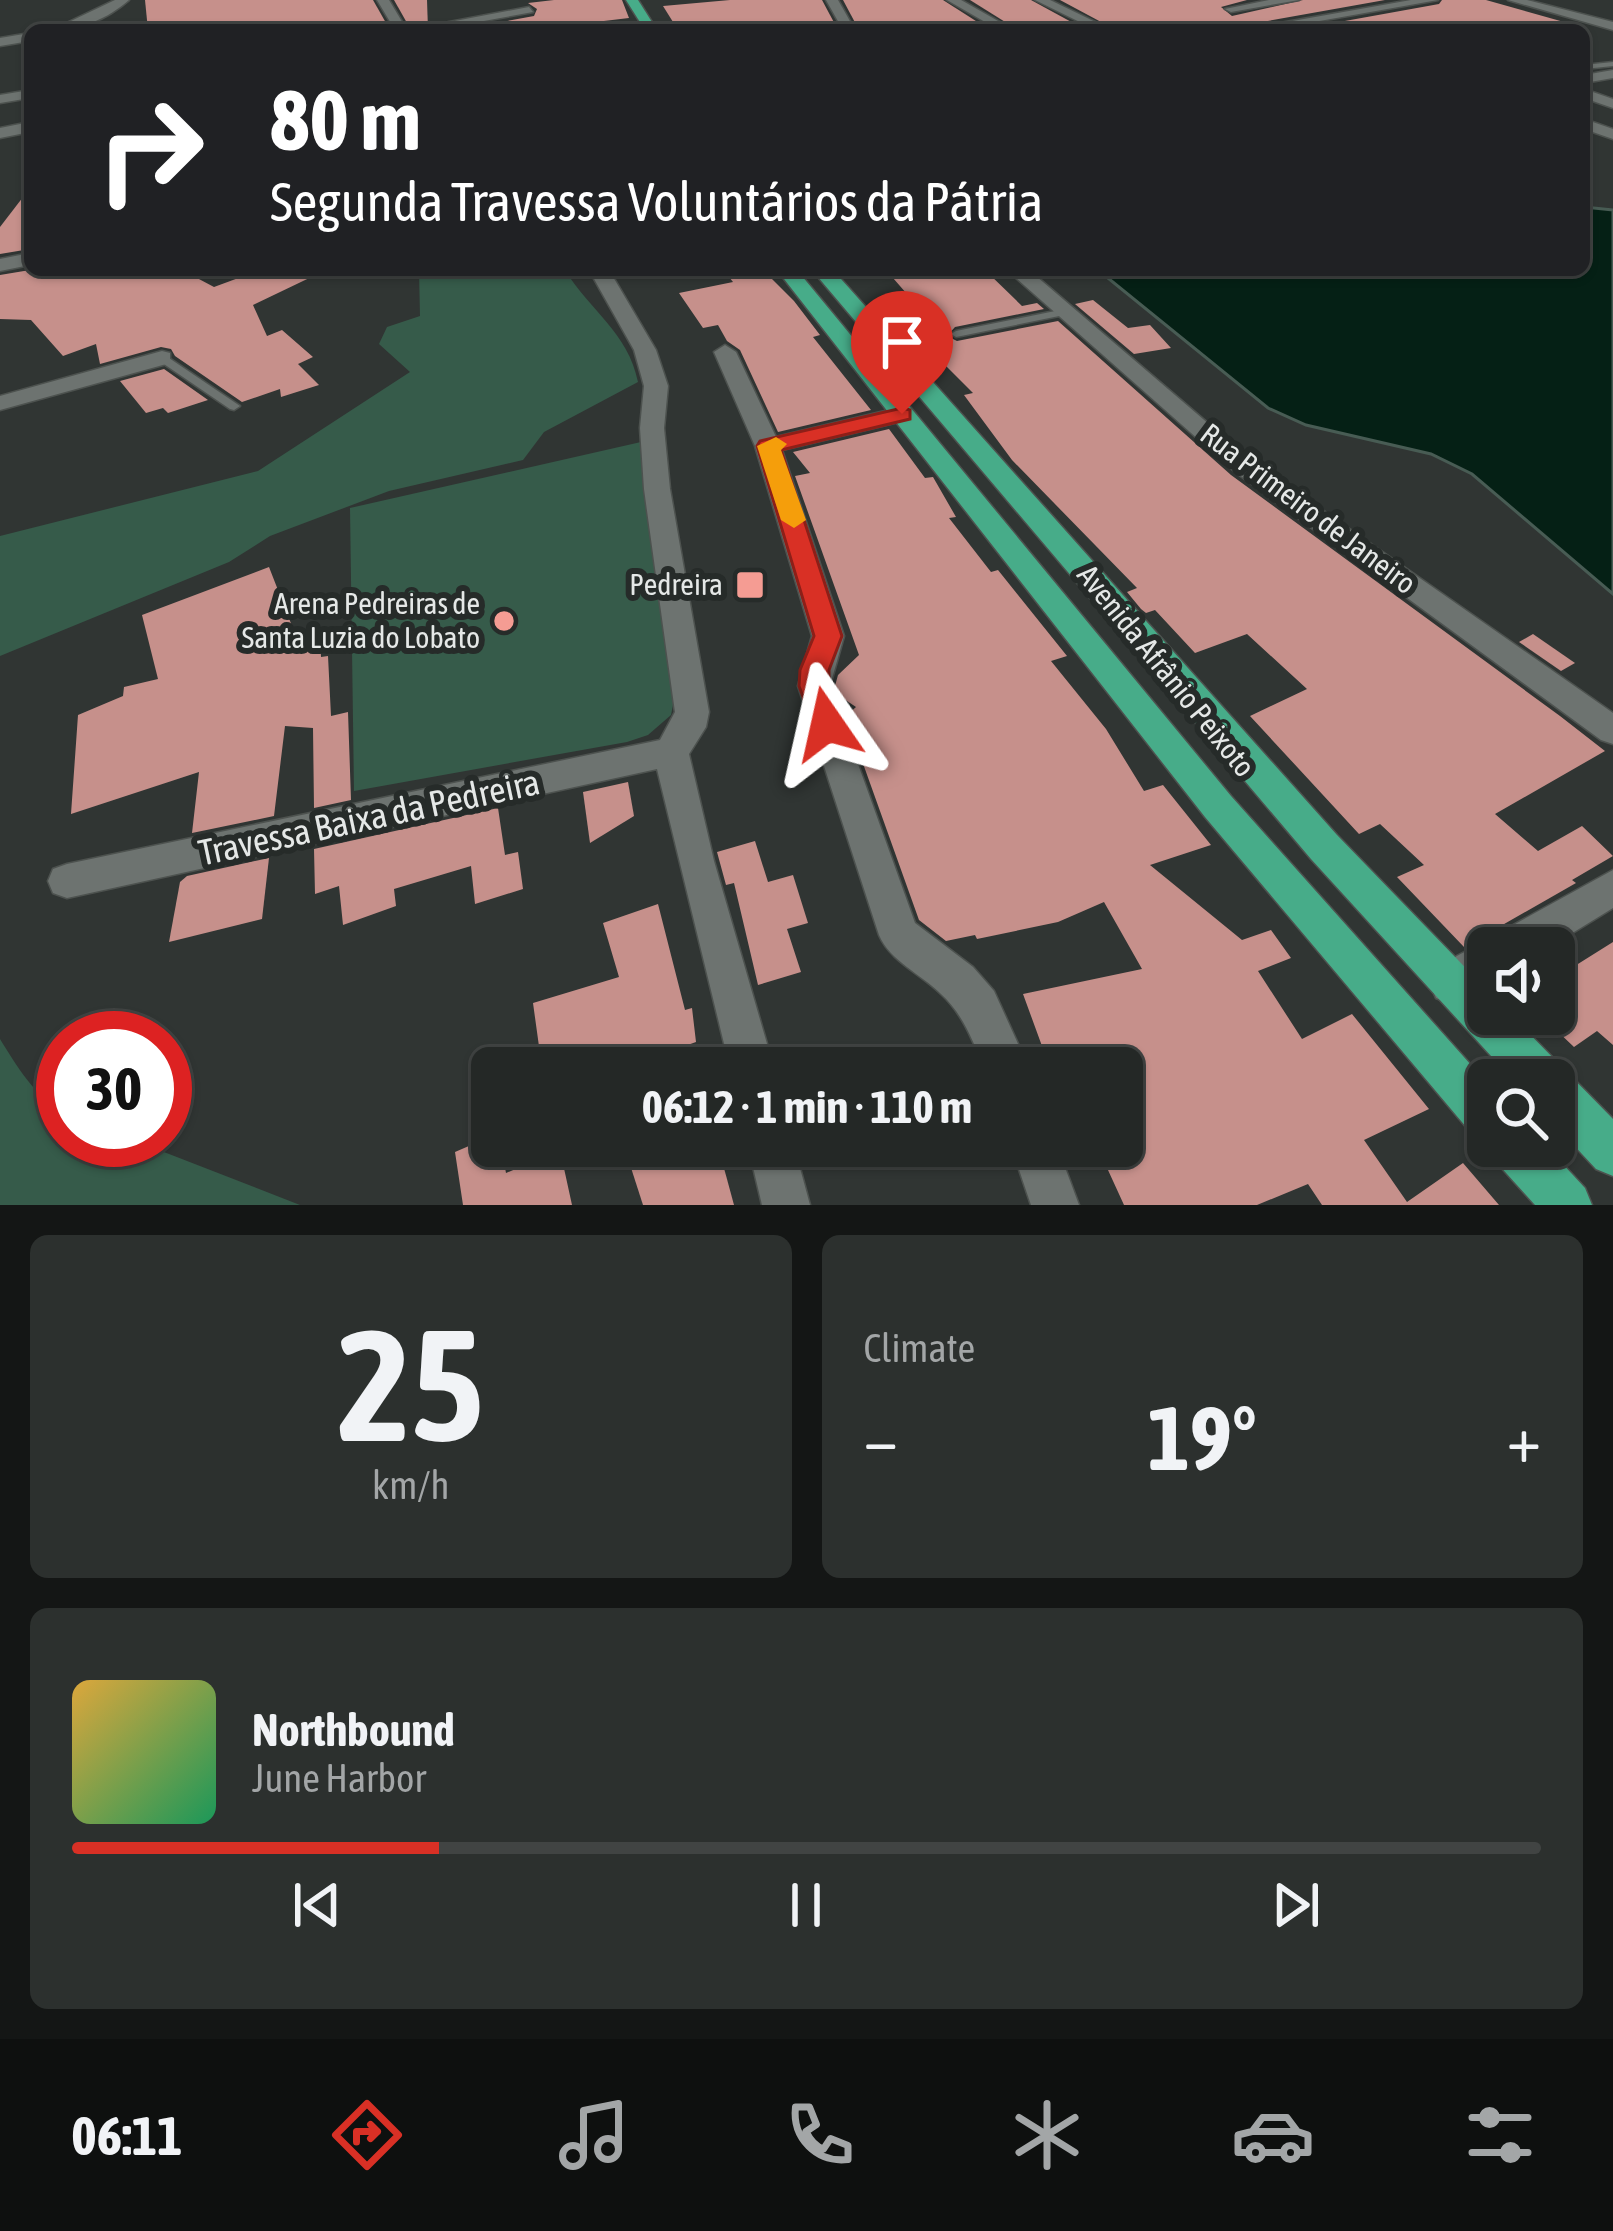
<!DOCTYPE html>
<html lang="en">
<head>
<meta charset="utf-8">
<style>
	:root { --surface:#242826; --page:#2c302e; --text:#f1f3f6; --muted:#a3a6a7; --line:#414443; --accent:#d93025 }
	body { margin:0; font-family:"Asap Condensed",sans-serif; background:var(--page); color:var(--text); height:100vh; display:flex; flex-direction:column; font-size:45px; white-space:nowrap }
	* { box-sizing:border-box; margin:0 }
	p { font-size:39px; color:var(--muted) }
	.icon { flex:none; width:66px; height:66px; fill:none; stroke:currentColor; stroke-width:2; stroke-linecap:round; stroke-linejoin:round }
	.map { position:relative; height:1205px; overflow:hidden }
	.side { display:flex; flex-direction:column; gap:30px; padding:30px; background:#141615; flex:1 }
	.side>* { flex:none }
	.guide { position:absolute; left:24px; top:24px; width:1566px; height:252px; border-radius:18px; box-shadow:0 3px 9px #0004,0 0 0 3px var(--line); background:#202124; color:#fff; overflow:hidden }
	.tools { position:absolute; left:1467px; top:927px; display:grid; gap:24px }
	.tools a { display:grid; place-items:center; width:108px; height:108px; border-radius:18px; background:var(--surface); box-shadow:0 3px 9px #0004,0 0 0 3px var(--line); font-size:60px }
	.speed { position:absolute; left:36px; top:1011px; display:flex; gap:24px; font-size:60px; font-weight:700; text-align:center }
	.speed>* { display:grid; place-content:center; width:156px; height:156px; border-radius:50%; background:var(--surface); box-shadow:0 3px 9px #0004,0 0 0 3px var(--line); line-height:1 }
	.speed .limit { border:18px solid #d22; background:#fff; color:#111 }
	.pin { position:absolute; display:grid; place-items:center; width:102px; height:102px; color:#fff; margin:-123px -51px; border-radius:50% 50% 50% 0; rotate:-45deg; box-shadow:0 0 12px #0007 }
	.pin .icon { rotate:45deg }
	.me { position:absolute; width:132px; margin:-66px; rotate:349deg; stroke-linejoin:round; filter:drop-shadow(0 0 9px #0008) }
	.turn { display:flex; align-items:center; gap:42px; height:252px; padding:0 48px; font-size:54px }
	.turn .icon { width:156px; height:156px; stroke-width:2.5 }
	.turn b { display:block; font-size:84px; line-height:102px }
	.big { font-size:90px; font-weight:700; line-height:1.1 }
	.side .widget { flex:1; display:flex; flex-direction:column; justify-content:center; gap:18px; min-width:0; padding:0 42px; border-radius:18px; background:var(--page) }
	.side .dial { align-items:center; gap:0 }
	.dial b { font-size:156px; line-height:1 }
	.song { display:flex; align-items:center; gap:36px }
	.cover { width:144px; height:144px; border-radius:18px; background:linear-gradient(135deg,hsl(40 70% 55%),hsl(150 70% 35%)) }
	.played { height:12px; border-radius:6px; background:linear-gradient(90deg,var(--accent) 25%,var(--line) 25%) }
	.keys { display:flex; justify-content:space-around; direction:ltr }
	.heat { display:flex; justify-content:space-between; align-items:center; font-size:66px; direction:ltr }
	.side .tiles { flex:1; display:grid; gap:30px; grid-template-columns:1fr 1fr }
	.widget:last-child { grid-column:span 2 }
	.trip { position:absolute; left:471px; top:1047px; width:672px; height:120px; border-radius:18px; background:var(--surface); box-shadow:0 3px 9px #0004,0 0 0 3px var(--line); font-weight:700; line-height:120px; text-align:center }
	.tabs { display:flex; height:192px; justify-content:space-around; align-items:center; background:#0e100f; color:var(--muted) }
	.tabs .icon { width:84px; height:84px }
	.tabs .selected { color:var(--accent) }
	.tabs b { font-size:54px; color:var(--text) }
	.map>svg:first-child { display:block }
</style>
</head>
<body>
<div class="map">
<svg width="1613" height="1205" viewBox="0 0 1613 1205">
	<rect width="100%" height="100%" fill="#303533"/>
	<!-- green -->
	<g fill="#365b4a">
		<path d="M419 270H565C590 311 628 332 638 382L544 432 523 460 389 491 270 536 229 562 0 656V536L258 471 410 372 379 344 387 327 420 316Z"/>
		<path d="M641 442 674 700 671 715 648 735 627 742 354 791 350 508Z"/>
		<path d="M0 1039C15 1063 36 1099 63 1111V1140H133L300 1205H0Z"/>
	</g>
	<!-- water -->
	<path fill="#052015" stroke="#485c54" stroke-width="3" d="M1584 207 1613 210V594L1472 474 1431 454 1306 425 1268 408 1098 270H1584Z"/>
	<!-- building -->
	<g fill="#c6908b">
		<path d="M145 0H373L390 30H148Z"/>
		<path d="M394 0H427L428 30H411Z"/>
		<path d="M554 0H622L629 18 528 30H459L534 16 537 9 528 3Z"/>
		<path d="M730 0H822L838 30H678L663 6Z"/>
		<path d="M843 0H943L990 30H859Z"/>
		<path d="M970 0H1031L1086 30H1018Z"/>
		<path d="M1060 0H1247L1221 7 1232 16 1303 0H1385L1240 26 1237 30H1116Z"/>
		<path d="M1442 0H1486L1564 22 1563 30H1295L1439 4Z"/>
		<path d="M30 188V249L0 254V227Z"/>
		<path d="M30 270H182L214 287 260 270H326L253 305 267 336 282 330 313 357 298 364 319 385 281 397 280 389 242 402 175 356 171 349 161 347 100 364 96 344 63 356 31 320 0 319V275Z"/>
		<path d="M763 270 794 301 820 335 813 337 871 410 778 432 740 350 727 341 718 325 703 328 679 293 733 282 729 277Z"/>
		<path d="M886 270H985L1022 306 1037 303 1044 309 955 327 947 336 957 341 1058 321 1231 475 1560 716 1605 751 1495 814 1538 851 1582 826 1613 856 1572 880 1576 883 1464 947 1397 877 1424 865 1380 824 1359 834 1250 716 1307 689 1247 634 1195 653 1155 610 1146 613 1141 609 1127 592 1137 588 1012 460 964 395 973 393 926 346 948 341Z"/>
		<path d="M1093 300 1128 328 1150 325 1171 348 1134 354 1075 304Z"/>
		<path d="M164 369 208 400 168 413 163 408 146 413 120 381Z"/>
		<path d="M889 429 925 478 933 477 956 517 949 518 991 572 998 570 1067 656 1051 661 1106 729 1144 791 1163 785 1211 845 1150 865 1242 940 1271 930 1291 958 1258 971 1302 1039 1352 1014 1429 1109 1364 1140 1407 1202 1463 1163 1499 1205H1322L1308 1184 1257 1205H1124L1097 1146H1122V1068H1061L1055 1055 1046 1057 1023 994 1142 969 1104 902 1058 922 977 939 975 935 946 941 919 920 846 716 856 707 838 695 835 686 838 675 859 655 795 476 810 473 793 452Z"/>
		<path d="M269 567 299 644 320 638 321 657 328 656 331 716 348 712 351 800 314 808 313 728 285 726 274 816 192 833 199 772 71 814 78 715 123 696 124 687 158 679 142 615Z"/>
		<path d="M1533 634 1575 663 1561 671 1519 642Z"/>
		<path d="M628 782 634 816 590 843 583 792Z"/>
		<path d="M498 808 505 855 518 852 523 889 475 904 471 866 394 889 396 906 343 925 339 886 315 894 314 849Z"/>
		<path d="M755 841 768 882 793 875 808 923 787 929 801 972 758 985 734 883 726 885 717 852Z"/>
		<path d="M269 858 262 919 169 942 180 882 187 876Z"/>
		<path d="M658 904 685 1010 692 1008 696 1042 623 1068H542L533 1003 619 977 603 923Z"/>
		<path d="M1613 942V1045L1597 1031 1574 1047 1554 1028V979Z"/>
		<path d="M492 1136V1146H501L506 1173 560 1150 572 1205H463L455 1152Z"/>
		<path d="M624 1146H718L734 1205H643Z"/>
	</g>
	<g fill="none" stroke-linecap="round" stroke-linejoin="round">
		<defs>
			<g id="lane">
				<path d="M1613 62V66L1584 69V65Z"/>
				<path d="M1070 308 1074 309V313L956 337 951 334 956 331Z"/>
				<path d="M162 355 166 356 240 406 234 410 230 409 158 360 156 358Z"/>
			</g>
			<g id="street">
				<path d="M377 0H389L407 30H395Z"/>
				<path d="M826 0H838L855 30H843Z"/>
				<path d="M947 0H961L1014 30H999Z"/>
				<path d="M1269 0H1299L1231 12 1225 9Z"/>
				<path d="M1508 0H1527L1613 22V30Z"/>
				<path d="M529 7 533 12 445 28 439 24Z"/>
				<path d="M1613 70V78L1584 83V75Z"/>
				<path d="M1584 89 1613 99V108L1584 98Z"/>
				<path d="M30 90V98L0 103V95Z"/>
				<path d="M1584 119 1613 129V139L1584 129Z"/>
				<path d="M30 122V132L0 138V128Z"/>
				<path d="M30 253V265L0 271V259Z"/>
				<path d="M589 270H609L656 350 668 386 664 428 670 489 709 712 706 727 689 754 714 861 774 1068H730L657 769 67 898 53 893 48 881 53 869 67 864 660 740 675 712 644 489 640 428 644 386 634 350Z"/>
				<path d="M1007 270H1029L1252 461 1613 713V744L1601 740 1234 471Z"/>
				<path d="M725 345 736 352 776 437 902 407 914 414 911 419 782 450 844 636 830 686 915 923 973 967 994 991 1029 1068H984C973 1041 963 1014 941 994 921 974 890 961 879 935L798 686 812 636 755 446 714 352Z"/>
				<path d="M162 351 170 353V363L0 410V396Z"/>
				<path d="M1613 870V908L1548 948H1488V985L1451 1004 1436 998 1430 984C1439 962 1470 946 1492 944L1497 934Z"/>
				<path d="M748 1146H794L810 1205H762Z"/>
				<path d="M1011 1146H1057L1079 1205H1031Z"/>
			</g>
			<g id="secondary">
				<path d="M115 0H129C107 19 81 30 52 30Z"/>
				<path d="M1035 0H1050L1112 30H1096Z"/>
				<path d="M1411 0H1438L1269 30H1241Z"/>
				<path d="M30 33V41L0 46V38Z"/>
			</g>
			<g id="primary">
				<path d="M626 0H638L657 30H645Z"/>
				<path d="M777 270H797L1231 796 1488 1084V1141L1472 1134 1205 817Z"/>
				<path d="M812 270H833L1337 835 1488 991V1014H1510L1613 1119V1176L1596 1169 1554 1124V1080H1513L1311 859Z"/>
				<path d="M1491 1146H1546L1585 1188 1592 1205H1535L1497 1163Z"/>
			</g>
		</defs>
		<!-- lane casing -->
		<use href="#lane" stroke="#4d524f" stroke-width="3"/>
		<!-- street casing -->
		<use href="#street" stroke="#4d524f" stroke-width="3"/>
		<!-- secondary casing -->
		<use href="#secondary" stroke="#4d524f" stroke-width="3"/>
		<!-- primary casing -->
		<use href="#primary" stroke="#4d524f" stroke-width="3"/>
		<!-- lane -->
		<use href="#lane" fill="#6d7370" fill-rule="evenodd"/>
		<!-- street -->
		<use href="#street" fill="#6d7370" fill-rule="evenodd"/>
		<!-- secondary -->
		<use href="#secondary" fill="#6d7370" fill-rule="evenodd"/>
		<!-- primary -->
		<use href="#primary" fill="#47ac89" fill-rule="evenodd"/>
	</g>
	<!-- route -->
	<path fill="#d93025" stroke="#8d1f18" stroke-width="3" d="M902 408 910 410V419L781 450 842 636 829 670V686L842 724 838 732H816L799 686 800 670 814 636 757 446 760 441Z"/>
	<!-- slow -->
	<path fill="#f59e0b" d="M776 437 787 444 781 450 806 520 794 528 781 520 757 446Z"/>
	<!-- markers -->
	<g fill="#f59c93" stroke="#262b29" stroke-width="4.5">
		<rect x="735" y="570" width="30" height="30" rx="6"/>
		<circle cx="504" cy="621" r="12"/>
	</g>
	<g text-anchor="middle" stroke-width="12" stroke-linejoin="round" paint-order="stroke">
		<!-- street labels -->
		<g font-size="30" fill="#e5e8e7" stroke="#262b29">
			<text transform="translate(1308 509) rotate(37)" y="10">Rua Primeiro de Janeiro</text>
			<text transform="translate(1166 671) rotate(51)" y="10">Avenida Afrânio Peixoto</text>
		</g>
		<!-- poi labels -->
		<g font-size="30" fill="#e5e8e7" stroke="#262b29" text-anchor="end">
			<text x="723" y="595">Pedreira</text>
			<text x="480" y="614">Arena Pedreiras de<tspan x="480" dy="34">Santa Luzia do Lobato</tspan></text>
		</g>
		<!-- near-street labels -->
		<g font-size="36" fill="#e5e8e7" stroke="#262b29">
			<text transform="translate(369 817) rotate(-12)" y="13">Travessa Baixa da Pedreira</text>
		</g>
	</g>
</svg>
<div class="tools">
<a><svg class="icon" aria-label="sound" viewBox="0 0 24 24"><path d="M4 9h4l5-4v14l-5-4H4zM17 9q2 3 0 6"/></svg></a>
<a><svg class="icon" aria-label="search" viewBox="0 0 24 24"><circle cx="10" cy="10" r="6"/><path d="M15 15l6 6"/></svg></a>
</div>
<div class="speed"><div class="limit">30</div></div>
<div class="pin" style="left:902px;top:414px;background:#d93025"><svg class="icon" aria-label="arrive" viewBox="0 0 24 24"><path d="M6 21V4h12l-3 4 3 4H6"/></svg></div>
<svg class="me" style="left:827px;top:724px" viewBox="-20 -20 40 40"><path d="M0-17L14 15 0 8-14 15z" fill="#d93025" stroke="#fff" stroke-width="4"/></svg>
<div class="trip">06:12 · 1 min · 110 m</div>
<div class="guide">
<div class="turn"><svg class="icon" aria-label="right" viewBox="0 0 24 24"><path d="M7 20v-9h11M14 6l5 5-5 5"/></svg><div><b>80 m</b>Segunda Travessa Voluntários da Pátria</div></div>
</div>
</div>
<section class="side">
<div class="tiles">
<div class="widget dial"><b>25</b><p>km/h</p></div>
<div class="widget"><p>Climate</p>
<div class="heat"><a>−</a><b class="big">19°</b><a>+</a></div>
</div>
<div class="widget">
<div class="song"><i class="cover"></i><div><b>Northbound</b><p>June Harbor</p></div></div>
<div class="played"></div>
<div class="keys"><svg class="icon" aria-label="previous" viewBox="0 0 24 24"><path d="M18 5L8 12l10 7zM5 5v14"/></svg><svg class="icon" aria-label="pause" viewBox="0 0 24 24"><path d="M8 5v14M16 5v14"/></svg><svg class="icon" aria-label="next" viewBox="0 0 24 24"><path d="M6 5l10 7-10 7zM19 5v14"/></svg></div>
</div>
</div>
</section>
<nav class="tabs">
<b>06:11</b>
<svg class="icon selected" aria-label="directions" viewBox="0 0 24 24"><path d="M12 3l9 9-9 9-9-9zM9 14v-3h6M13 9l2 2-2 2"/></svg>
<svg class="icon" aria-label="music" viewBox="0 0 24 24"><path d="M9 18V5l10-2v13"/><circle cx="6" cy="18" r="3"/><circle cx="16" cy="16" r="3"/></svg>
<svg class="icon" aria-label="phone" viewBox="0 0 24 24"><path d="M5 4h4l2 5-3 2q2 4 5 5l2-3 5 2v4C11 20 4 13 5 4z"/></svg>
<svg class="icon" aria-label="climate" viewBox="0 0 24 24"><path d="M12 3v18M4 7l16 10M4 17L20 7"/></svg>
<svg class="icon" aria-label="car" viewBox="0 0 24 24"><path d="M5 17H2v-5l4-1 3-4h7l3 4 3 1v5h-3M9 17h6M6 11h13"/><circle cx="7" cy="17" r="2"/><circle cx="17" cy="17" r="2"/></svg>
<svg class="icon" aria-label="filters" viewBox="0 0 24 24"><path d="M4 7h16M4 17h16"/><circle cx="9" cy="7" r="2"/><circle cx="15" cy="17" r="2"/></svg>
</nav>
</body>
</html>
